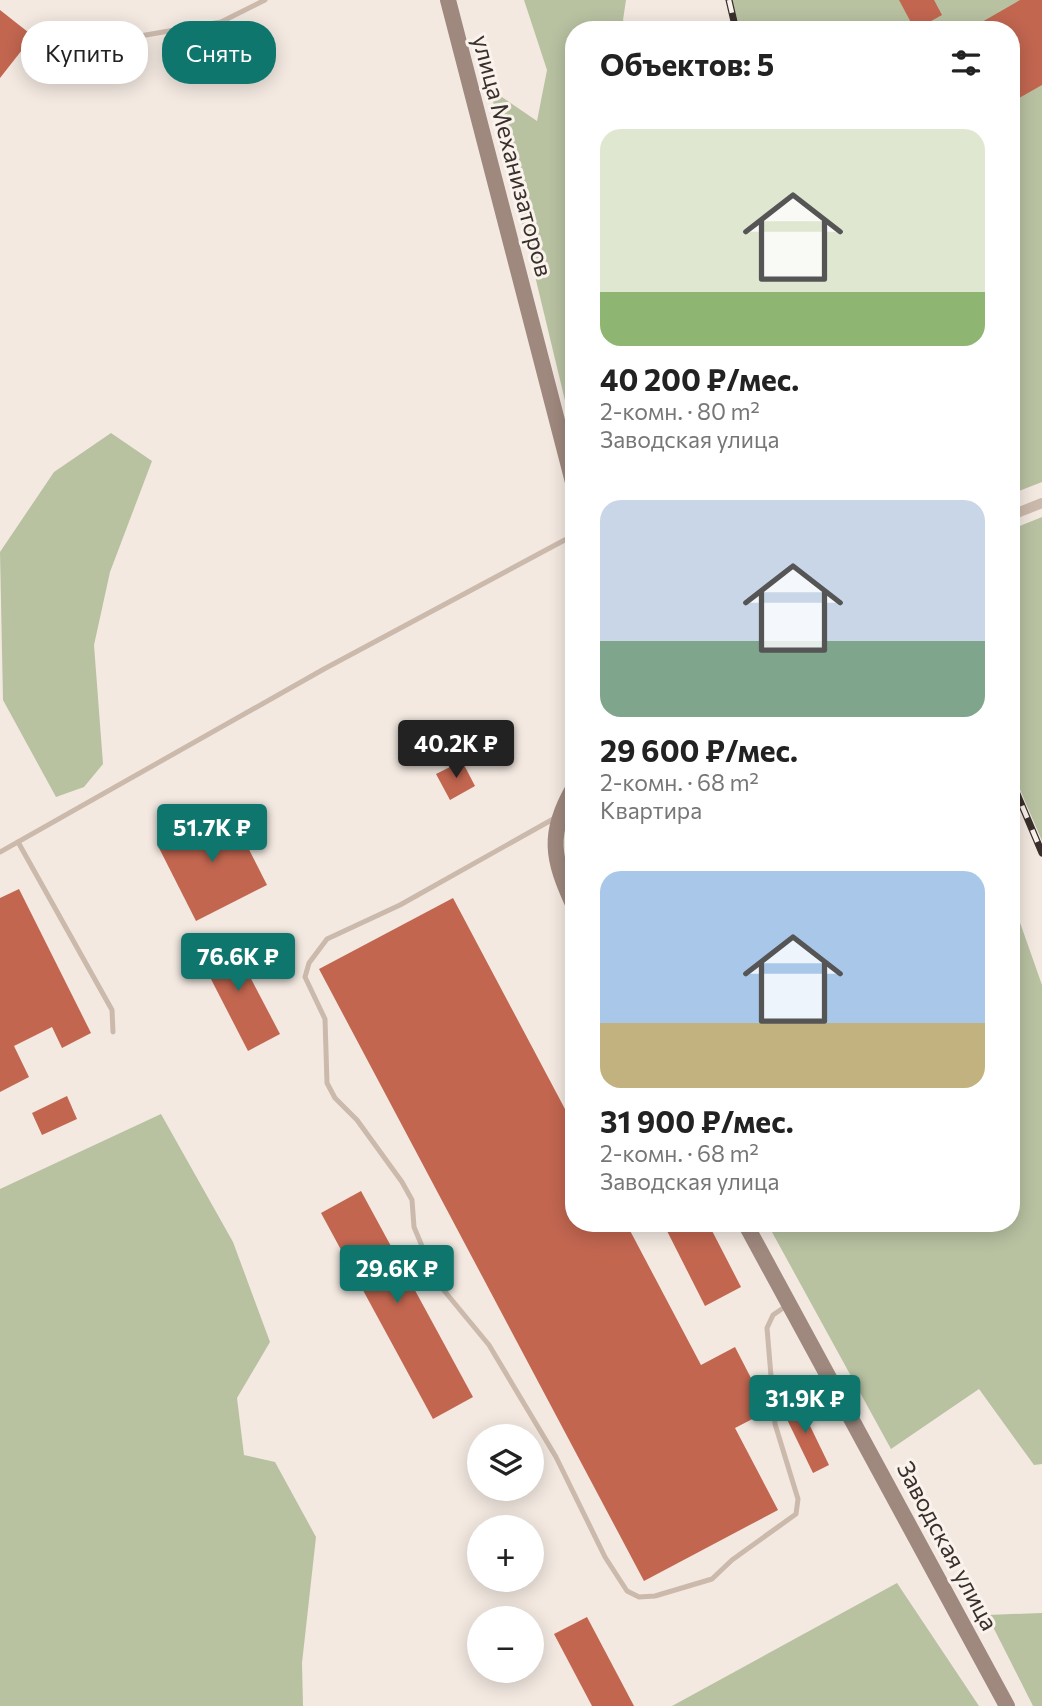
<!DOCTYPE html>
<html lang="ru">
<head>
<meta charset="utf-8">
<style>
	body { margin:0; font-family:Commissioner,sans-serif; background:#f2f2f2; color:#222; height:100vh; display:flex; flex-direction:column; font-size:26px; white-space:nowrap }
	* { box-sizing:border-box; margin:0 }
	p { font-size:23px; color:#767676 }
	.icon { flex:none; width:38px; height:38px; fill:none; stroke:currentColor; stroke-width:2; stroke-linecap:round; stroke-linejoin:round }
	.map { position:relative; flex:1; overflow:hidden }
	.sheet { position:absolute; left:565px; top:21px; width:455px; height:1211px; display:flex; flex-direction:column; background:#fff; border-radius:28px; box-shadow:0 4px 18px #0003 }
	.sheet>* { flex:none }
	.guide { position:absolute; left:21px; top:21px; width:439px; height:63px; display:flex; gap:14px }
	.tools { position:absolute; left:467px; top:1424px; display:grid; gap:14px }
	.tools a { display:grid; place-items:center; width:77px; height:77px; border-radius:50%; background:#fff; box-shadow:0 4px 18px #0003; font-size:35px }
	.price { position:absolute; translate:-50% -60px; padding:0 16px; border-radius:7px; background:#0f766e; color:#fff; font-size:23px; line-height:46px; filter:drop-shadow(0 2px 4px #0008) }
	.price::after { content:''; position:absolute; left:50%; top:42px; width:21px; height:16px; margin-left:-10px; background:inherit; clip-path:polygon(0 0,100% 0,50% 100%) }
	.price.active { background:#222; color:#fff }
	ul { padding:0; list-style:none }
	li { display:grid; align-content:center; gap:14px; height:371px; padding:0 35px }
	li span { display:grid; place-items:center; height:217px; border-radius:21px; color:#555 }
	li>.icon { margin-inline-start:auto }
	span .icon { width:126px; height:126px; fill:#fffc; stroke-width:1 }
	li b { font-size:30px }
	h2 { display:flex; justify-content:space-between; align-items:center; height:84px; padding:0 35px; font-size:30px }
	.tag { padding:0 24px; border-radius:28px; background:#fff; box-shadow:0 4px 18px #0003; font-size:24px; line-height:63px }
	.tag.active { background:#0f766e; color:#fff }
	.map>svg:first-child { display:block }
	.green { fill:#b8c2a1 }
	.building { fill:#c26650 }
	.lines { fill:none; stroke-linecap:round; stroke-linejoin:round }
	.lane { stroke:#cbb9ac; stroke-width:5 }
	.street { stroke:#cbb9ac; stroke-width:10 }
	.secondary { stroke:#9f887e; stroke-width:16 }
	.rail-casing { stroke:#392f2b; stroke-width:7 }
	.rail { stroke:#faf3ed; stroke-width:4.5; stroke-dasharray:13; stroke-linecap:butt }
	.labels { text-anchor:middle; stroke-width:6; stroke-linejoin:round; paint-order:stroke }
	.street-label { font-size:24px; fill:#392f2b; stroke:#faf3ed }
</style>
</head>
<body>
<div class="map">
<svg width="1042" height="1706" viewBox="0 0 1042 1706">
	<rect width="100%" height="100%" fill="#f3e9e1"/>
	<g class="green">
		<polygon points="524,0 626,0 623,20 627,30 574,30 574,413 568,413 490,89 537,121 547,70"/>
		<polygon points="732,0 1037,0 1042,11 1042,482 1019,491 1012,475 1012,30 740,30"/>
		<polygon points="111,433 152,461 110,572 94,645 103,764 84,787 56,797 3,700 0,552 54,472"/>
		<polygon points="1042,517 1042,841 1012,771 1012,529"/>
		<polygon points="1012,900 1042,985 1042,1464 1034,1465 979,1389 891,1449 767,1223 1012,1223"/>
		<polygon points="161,1114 233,1242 270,1342 237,1398 244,1455 275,1462 316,1537 302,1663 303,1706 0,1706 0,1189"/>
		<polygon points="897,1583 979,1706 672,1706"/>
		<polygon points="1042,1613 1042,1706 1033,1706 987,1615"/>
	</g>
	<g class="building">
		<polygon points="899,0 934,0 942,15 915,30"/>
		<polygon points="1020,0 1042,0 1042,85 1012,102 1012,30 968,30"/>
		<polygon points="0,10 33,36 0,78"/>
		<polygon points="462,761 475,786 450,800 436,774"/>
		<polygon points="228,808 267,885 196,921 157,844"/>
		<polygon points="19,889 91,1033 62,1048 52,1027 14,1046 29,1077 0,1092 0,898"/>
		<polygon points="453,898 574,1126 574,1223 626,1223 701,1365 735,1347 768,1411 735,1428 778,1510 644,1581 319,969"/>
		<polygon points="228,935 280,1034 248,1051 197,952"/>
		<polygon points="67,1096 77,1119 42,1135 32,1113"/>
		<polygon points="361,1191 473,1397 433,1419 321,1213"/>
		<polygon points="663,1223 708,1223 741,1287 705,1306"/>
		<polygon points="796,1397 829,1465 813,1473 780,1405"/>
		<polygon points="587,1617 634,1706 592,1706 554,1634"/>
	</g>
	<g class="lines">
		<g class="lane">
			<polyline points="59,50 221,22 265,0"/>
			<polyline points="555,818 400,905 327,939 309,963 305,977 325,1019 327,1083 335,1098 357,1120 402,1182 412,1200 414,1227 437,1282 489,1345 556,1457 605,1557 627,1591 639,1597 655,1596 712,1579 732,1560 796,1514 798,1499 775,1424 767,1328 773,1315 786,1306"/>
			<polyline points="18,842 112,1010 113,1032"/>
			<polyline points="0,852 324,669 574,535"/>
		</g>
		<polyline class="street" points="1012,515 1042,503"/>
		<g class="secondary">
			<polyline points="448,0 574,486"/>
			<path d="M574 787C547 833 552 859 574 906"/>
			<polyline points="745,1223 1007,1706"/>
		</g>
		<g class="rail-casing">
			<g id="rail">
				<polyline points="729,0 736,30"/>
				<polyline points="1012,782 1042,853"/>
			</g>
		</g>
		<use href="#rail" class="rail"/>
	</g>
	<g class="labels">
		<g class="street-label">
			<text transform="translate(512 156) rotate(75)" y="8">улица Механизаторов</text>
			<text transform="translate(947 1546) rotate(62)" y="8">Заводская улица</text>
		</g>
	</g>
</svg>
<div class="tools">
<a><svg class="icon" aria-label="layers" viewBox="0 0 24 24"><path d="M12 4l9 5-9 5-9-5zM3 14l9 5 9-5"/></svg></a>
<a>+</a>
<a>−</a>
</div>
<b class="price active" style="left:456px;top:780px">40.2K ₽</b>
<b class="price" style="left:212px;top:864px">51.7K ₽</b>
<b class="price" style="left:238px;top:993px">76.6K ₽</b>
<b class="price" style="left:397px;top:1305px">29.6K ₽</b>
<b class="price" style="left:805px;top:1435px">31.9K ₽</b>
<div class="guide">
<a class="tag">Купить</a>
<a class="tag active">Снять</a>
</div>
<section class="sheet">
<h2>Объектов: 5<svg class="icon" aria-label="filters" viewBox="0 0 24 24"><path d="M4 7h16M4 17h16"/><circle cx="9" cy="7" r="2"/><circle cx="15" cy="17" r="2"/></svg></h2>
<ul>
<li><span style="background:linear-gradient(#dfe7d0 75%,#8fb573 0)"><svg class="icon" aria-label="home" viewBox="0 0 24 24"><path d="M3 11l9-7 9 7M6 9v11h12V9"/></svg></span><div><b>40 200 ₽/мес.</b><p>2-комн. · 80 m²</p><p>Заводская улица</p></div></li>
<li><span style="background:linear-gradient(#c9d6e8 65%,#7fa58c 0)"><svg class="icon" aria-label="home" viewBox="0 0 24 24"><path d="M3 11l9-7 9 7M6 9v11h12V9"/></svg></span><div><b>29 600 ₽/мес.</b><p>2-комн. · 68 m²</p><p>Квартира</p></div></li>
<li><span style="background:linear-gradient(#a9c7e8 70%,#c2b280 0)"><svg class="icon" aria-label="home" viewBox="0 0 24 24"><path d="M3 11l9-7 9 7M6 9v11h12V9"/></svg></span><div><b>31 900 ₽/мес.</b><p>2-комн. · 68 m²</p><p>Заводская улица</p></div></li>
</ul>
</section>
</div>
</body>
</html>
